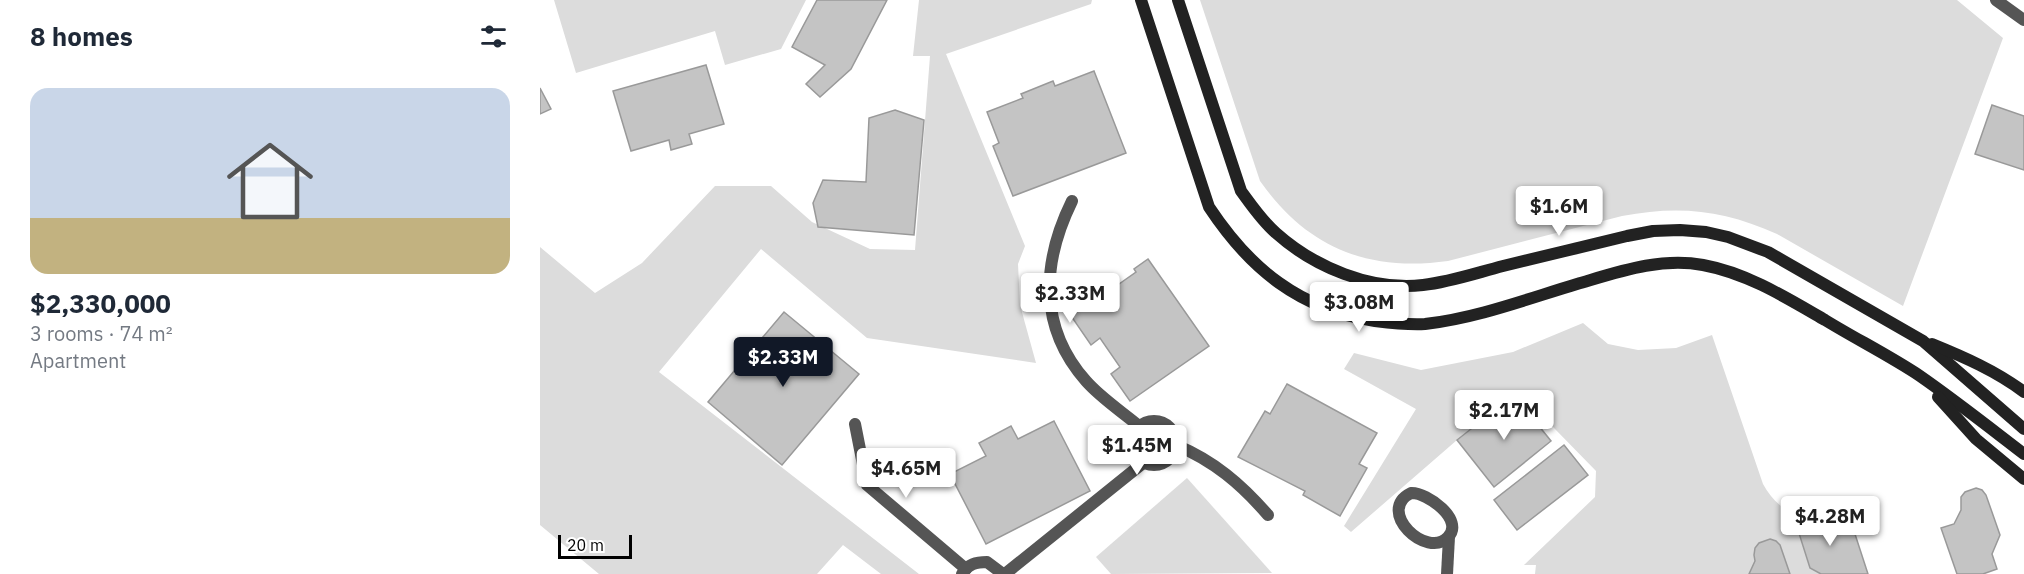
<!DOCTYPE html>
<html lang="en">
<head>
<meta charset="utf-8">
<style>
	body { margin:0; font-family:"IBM Plex Sans",sans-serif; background:#f6f6f7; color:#1f2937; height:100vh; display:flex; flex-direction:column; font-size:22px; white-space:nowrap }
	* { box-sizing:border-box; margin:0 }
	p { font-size:20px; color:#747a83 }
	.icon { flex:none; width:33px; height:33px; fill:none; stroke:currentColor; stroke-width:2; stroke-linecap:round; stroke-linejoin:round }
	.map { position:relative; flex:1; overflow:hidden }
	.details { display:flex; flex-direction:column; background:#fff; width:540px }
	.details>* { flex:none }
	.scale { position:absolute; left:18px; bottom:15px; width:74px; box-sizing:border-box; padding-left:6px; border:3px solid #000; border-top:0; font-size:16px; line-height:21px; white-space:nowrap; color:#000; -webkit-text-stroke:4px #fff; paint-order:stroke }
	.price { position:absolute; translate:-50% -51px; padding:0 14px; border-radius:6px; background:#fff; color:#222; font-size:20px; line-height:39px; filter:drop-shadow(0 2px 3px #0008) }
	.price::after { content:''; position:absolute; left:50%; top:36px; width:18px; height:14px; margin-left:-9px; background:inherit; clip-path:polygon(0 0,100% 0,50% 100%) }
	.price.selected { background:#111827; color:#fff }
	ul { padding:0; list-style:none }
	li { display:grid; align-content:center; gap:12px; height:318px; padding:0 30px }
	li+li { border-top:2px solid #e0e1e3 }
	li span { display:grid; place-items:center; height:186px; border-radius:18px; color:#555 }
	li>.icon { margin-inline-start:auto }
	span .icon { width:108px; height:108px; fill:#fffc; stroke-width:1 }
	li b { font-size:26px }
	h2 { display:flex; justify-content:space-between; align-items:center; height:72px; padding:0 30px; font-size:26px }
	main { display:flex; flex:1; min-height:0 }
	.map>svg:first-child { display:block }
	.green { fill:#dcdcdc }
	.building { fill:#c4c4c4; stroke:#999; stroke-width:1.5 }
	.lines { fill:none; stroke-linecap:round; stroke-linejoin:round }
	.service { stroke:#555; stroke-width:12 }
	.minor { stroke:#555; stroke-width:12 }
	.secondary { stroke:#222; stroke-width:12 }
</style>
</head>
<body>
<main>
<section class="details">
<h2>8 homes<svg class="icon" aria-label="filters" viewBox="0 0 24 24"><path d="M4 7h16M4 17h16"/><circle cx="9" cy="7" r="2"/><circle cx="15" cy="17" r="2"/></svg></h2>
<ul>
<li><span style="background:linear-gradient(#c9d6e8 70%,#c2b280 0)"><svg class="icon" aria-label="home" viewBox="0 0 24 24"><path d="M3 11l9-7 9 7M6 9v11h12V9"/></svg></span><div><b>$2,330,000</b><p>3 rooms · 74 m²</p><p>Apartment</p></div></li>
</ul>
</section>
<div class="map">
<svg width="1484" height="574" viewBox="0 0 1484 574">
	<rect width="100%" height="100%" fill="#fff"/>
	<g class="green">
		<polygon points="14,0 266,0 241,49 185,65 175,31 36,73"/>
		<polygon points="379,0 552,0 551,4 406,54 485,246 478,264 480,305 496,363 327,338 221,249 119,372 379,574 341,574 303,545 277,574 59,574 0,525 0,247 55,293 102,263 175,186 231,186 272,222 330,249 375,250 390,56 373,56"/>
		<path d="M660 0H1417L1463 38 1363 306 1237 234C1184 210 1139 205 1082 216L908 261C828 272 767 248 720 181Z"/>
		<path d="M1043 323 1068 344 1098 350 1136 348 1172 335 1223 484C1232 500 1243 511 1261 516L1257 521V527L1270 568 1281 574H995L996 565H984L1055 497 1056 471 979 392 917 440 811 532 804 526 876 409 804 369 814 353 881 370 973 352Z"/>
		<polygon points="647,478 732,573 571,574 556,557"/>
	</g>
	<g class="building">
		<polygon points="277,0 347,0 311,69 280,97 266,84 285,65 252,47"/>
		<polygon points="166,65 184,124 149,134 152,144 131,150 129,140 91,151 73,91"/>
		<polygon points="554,71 586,153 473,196 453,146 459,143 447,112 483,98 481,94 513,81 515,86"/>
		<polygon points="0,88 11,109 0,114"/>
		<polygon points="1452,105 1484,116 1484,170 1435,154"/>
		<polygon points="355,110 384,120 374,235 278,227 273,203 283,180 326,182 329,118"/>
		<polygon points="608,259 669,346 590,401 571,374 580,367 560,338 551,345 527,310 575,278 579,284 596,272 594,269"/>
		<polygon points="244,312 319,374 242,465 168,402"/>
		<polygon points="747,384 837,433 819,464 827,468 800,516 763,495 765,491 698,457 725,411 730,414"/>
		<polygon points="974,395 1011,441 954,487 917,440"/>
		<polygon points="514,421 550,491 446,544 410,474 446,456 439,443 471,426 478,439"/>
		<polygon points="1024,445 1048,475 977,530 954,500"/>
		<polygon points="1436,488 1442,490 1446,495 1460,535 1452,554 1457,569 1443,574 1417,574 1401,528 1414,524 1421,510 1421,497 1425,492"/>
		<polygon points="1273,512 1279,515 1287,525 1300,532 1313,528 1328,574 1281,574 1270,568 1257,527 1257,521 1261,516"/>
		<polygon points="1230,539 1236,541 1240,545 1250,574 1209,574 1215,561 1214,555 1215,548 1219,543"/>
	</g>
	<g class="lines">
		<g class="service">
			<path d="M871 493C887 492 925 520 908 537 887 560 835 511 871 493Z"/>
			<polyline points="907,574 909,537"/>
		</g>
		<g class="minor">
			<polyline points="1456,0 1484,20"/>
			<path d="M532 201C502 262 498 327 546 381 561 398 581 411 599 426"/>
			<circle cx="614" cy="443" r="22"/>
			<polyline points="315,424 327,485 426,569"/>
			<path d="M636 445C674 461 701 484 728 515"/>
			<path d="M422 574C428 564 436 562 447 562L463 574"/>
			<polyline points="465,574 603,463"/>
		</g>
		<g class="secondary">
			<path d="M601 0 669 207C710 269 759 309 835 321 851 323 869 325 885 324 937 318 987 299 1037 284 1078 272 1120 257 1163 265 1207 273 1247 298 1285 320 1316 339 1350 356 1380 376 1416 401 1450 428 1484 454"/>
			<path d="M638 0 701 191C712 206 722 221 736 233 774 267 831 291 883 285 910 282 936 273 963 266 1004 256 1046 246 1087 236L1113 231 1140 230 1166 232 1188 237 1228 252 1383 341 1484 429"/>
			<path d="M1392 344C1424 357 1456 371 1484 392"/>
			<polyline points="1398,397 1436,439 1484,479"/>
		</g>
	</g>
</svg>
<div class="scale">20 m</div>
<b class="price" style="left:1019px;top:237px">$1.6M</b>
<b class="price" style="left:530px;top:324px">$2.33M</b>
<b class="price" style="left:819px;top:333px">$3.08M</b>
<b class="price selected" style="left:243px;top:388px">$2.33M</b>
<b class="price" style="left:964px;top:441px">$2.17M</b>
<b class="price" style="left:597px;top:476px">$1.45M</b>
<b class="price" style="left:366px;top:499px">$4.65M</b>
<b class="price" style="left:1290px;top:547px">$4.28M</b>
</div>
</main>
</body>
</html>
